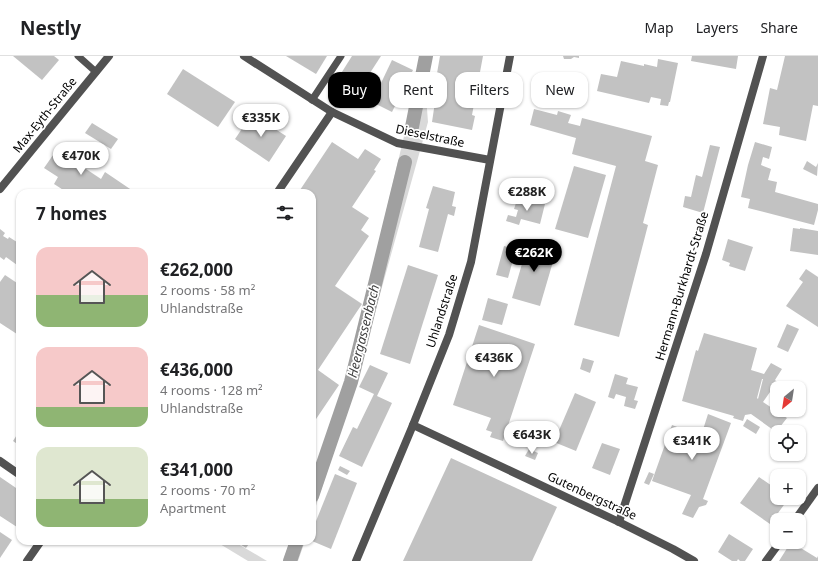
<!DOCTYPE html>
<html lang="en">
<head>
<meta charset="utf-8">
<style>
	body { margin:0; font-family:"Noto Sans",sans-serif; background:#f2f2f2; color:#202124; height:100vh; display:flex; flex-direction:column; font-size:15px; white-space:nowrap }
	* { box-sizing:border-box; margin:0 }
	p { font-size:13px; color:#757577 }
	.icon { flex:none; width:22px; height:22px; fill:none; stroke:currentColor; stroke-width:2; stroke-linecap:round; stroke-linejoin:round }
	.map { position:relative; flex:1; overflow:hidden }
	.sheet { position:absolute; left:16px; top:133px; width:300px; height:356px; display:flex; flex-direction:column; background:#fff; border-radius:12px; box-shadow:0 1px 3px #0004 }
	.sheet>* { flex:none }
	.banner { position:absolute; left:328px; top:16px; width:380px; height:36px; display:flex; gap:8px }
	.needle { width:26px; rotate:210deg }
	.fabs { position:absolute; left:770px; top:325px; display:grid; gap:8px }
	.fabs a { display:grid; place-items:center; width:36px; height:36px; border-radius:8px; background:#fff; box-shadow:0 1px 3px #0004; font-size:20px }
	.price { position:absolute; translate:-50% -34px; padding:0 9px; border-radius:14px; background:#fff; color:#222; font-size:13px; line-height:26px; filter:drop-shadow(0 1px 2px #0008) }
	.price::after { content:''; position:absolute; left:50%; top:24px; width:12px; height:9px; margin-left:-6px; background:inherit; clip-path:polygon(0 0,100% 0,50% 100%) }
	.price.active { background:#000; color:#fff }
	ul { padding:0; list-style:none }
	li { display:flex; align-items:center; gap:12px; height:100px; padding:0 20px }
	li span { display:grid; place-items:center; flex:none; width:112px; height:80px; border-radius:12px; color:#555 }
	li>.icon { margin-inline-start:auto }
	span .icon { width:48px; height:48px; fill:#fffc; stroke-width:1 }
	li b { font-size:17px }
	h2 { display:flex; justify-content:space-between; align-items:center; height:48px; padding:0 20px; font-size:17px }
	.chip { padding:0 14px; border-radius:12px; background:#fff; box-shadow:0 1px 3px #0004; font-size:14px; line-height:36px }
	.chip.active { background:#000; color:#fff }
	header { display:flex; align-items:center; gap:24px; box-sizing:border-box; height:56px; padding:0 20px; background:#fff; border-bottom:1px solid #e0e0e0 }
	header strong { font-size:19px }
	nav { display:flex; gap:22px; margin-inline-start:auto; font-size:14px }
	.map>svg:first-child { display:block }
	.green { fill:#d9d9d9 }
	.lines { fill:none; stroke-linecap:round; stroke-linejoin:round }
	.canal { stroke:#a0a0a0; stroke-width:14 }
	.building { fill:#c2c2c2; fill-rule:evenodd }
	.service { stroke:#525252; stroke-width:7 }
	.minor { stroke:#525252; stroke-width:8 }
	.labels { text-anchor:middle; stroke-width:3.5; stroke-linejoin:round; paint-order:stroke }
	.street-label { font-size:12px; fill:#000; stroke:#fff }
	.water-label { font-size:13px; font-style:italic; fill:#414141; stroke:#fff }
</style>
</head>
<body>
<header>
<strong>Nestly</strong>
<nav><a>Map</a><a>Layers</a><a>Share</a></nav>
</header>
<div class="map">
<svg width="818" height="505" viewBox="0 0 818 505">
	<rect width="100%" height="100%" fill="#fff"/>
	<g class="green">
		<polygon points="423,0 428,66 350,346 312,462 312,422 345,329"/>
		<polygon points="215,485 233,485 267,505 248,505"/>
		<polygon points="290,485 305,485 298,505 283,505"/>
	</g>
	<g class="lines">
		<g class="canal">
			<polyline points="412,71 426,0"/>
			<polyline points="312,440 351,326 405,106"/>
			<polyline points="290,505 297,485"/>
		</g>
	</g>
	<g class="building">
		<polygon points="13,0 54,0 59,4 42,24"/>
		<polygon points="286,0 327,0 316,18"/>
		<polygon points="352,0 381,0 355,40 335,27"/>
		<polygon points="440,0 483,0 472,59 475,60 472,74 432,66 435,46 432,46"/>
		<polygon points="563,0 579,0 579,2 574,1 571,3 564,3"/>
		<polygon points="692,0 738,0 736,13 691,5"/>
		<polygon points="785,0 818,0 818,50 813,49 806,85 779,79 780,71 763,68 770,32 777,34"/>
		<polygon points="658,3 678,7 670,46 669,46 668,50 660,49 661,43 651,41 649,47 597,35 601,18 617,21 621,5 644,10 644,8 657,11"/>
		<polygon points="392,4 413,14 392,56 372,46"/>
		<polygon points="183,13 235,46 218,71 167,38"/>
		<polygon points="534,53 557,59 558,55 571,59 568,67 580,70 582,62 652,80 645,105 658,109 643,167 648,169 619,281 574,269 616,110 572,98 576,82 530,69"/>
		<polygon points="252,58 286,80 269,106 235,83"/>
		<polygon points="92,67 118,83 111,93 85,77"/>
		<polygon points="332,86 358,103 365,93 381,103 374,114 376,115 352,151 369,162 361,174 369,180 335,230 362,248 318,314 339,329 312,369 312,137 298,137"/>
		<polygon points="755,86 772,91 769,103 763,101 761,109 771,113 768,124 777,126 775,136 818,148 818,154 814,169 748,152 750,143 741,141 748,109"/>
		<polygon points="60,89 74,98 71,103 101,123 105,116 136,137 68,137 54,128 58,121 44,112"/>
		<polygon points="710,89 720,91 703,157 683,151 685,140 691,141 696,119 702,121"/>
		<polygon points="807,105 816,111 818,107 817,120 803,113"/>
		<polygon points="574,110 606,119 588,182 555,173"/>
		<polygon points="433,130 455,136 452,150 456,151 454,160 448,158 438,196 419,191 429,153 426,152"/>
		<polygon points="518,141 545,148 540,168 521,163 519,169 506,165 508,159 516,161 518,154 514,153"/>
		<polygon points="793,172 800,173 800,172 818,175 818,199 790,195"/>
		<polygon points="0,173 5,177 3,180 8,183 9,181 20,188 20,203 17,209 6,201 4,204 0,201"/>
		<polygon points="728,183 753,191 745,215 729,210 730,207 722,204"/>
		<polygon points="529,184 557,192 540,250 512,242"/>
		<polygon points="504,190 516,193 508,222 496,219"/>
		<polygon points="408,209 438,219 410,308 380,298"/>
		<polygon points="806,213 818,221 818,271 786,250 803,226 799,223"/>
		<polygon points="5,219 20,229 20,280 0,267 0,226"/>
		<polygon points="488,242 508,248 502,269 482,264"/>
		<polygon points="787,268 799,273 788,296 777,291"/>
		<polygon points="479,269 535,288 503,385 490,381 492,376 486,374 491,362 453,349"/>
		<path d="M704 277 757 292 751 314 764 318 771 307 782 313 775 324 777 326 763 346 787 362 776 376 751 358 745 359 743 365 733 362 734 360 682 345 696 294 698 295ZM762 323H763L758 343 757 342Z"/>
		<polygon points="583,302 594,305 590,317 580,313"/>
		<polygon points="370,309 388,317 377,340 392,347 362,411 339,400 353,371 357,373 374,338 359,331"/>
		<polygon points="615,318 628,322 626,328 638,331 634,344 638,345 635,353 624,350 626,341 616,338 614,343 608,341"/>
		<polygon points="575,337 596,346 576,395 554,386"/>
		<polygon points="708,358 731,367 703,443 708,445 706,449 699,451 693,462 682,458 691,439 652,425 672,369 701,380"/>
		<polygon points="747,363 760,371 756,378 743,370"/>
		<polygon points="20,374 20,390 13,385"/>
		<polygon points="602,387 620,393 610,419 592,412"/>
		<polygon points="529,393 538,397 535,404 525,400"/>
		<polygon points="451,402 557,451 532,505 403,505"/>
		<polygon points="340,410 350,415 347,419 338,414"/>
		<polygon points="649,416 654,418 649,429 644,427"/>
		<polygon points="335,418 357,427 331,493 312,485 312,475"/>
		<polygon points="0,421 19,434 17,437 20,438 20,473 0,460"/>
		<polygon points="759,421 775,432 777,429 777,442 789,442 770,468 740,447"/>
		<polygon points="0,476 12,484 0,502"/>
		<polygon points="729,478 753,493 745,505 740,505 738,503 737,505 732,505 718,496"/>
		<polygon points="235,485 251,485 246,492"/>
		<polygon points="791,486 817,502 818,500 818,505 779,505"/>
	</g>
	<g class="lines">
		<g class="service">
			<polyline points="78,0 96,16"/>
			<polyline points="312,44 341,0"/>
		</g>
		<g class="minor">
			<polyline points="244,0 332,56 397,87 490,104"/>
			<polyline points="0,133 109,0"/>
			<polyline points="277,137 332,56"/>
			<polyline points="413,369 619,466 673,493 694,505"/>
			<polyline points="0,405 20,419"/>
			<polyline points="795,464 818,432"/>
			<polyline points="619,466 706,198 763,0"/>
			<polyline points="27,505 41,485"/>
			<polyline points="356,505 413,369 449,279 471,206 510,0"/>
			<polyline points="766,505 780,486"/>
		</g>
	</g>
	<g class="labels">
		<g class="street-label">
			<text transform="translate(45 59) rotate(-51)" y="4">Max-Eyth-Straße</text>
			<text transform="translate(430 80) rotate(12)" y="4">Dieselstraße</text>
			<text transform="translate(682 230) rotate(-73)" y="4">Hermann-Burkhardt-Straße</text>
			<text transform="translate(442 255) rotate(-72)" y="4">Uhlandstraße</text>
			<text transform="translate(592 440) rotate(25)" y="4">Gutenbergstraße</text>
		</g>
		<g class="water-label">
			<text transform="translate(363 275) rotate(-76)" y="5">Heergassenbach</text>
		</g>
	</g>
</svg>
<div class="fabs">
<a><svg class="needle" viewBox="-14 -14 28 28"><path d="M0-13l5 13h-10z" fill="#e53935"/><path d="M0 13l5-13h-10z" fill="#757577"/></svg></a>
<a><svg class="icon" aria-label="locate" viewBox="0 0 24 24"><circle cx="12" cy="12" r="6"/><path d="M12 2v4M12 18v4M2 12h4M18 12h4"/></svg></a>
<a>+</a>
<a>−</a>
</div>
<b class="price" style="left:261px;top:82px">€335K</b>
<b class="price" style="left:81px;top:120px">€470K</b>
<b class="price" style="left:527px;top:156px">€288K</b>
<b class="price active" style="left:534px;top:217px">€262K</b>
<b class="price" style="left:494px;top:322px">€436K</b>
<b class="price" style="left:532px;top:399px">€643K</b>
<b class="price" style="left:692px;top:405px">€341K</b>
<div class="banner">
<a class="chip active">Buy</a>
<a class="chip">Rent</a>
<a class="chip">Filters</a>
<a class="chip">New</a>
</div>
<section class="sheet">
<h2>7 homes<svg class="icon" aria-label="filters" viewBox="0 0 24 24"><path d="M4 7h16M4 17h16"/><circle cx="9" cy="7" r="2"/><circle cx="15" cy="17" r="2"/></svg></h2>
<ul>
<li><span style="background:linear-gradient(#f6c9c9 60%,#8fb573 0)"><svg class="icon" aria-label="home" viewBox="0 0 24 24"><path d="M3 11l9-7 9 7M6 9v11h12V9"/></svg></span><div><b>€262,000</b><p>2 rooms · 58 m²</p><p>Uhlandstraße</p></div></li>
<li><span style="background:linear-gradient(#f6c9c9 75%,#8fb573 0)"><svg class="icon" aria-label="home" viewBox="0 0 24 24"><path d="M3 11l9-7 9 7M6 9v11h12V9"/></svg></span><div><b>€436,000</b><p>4 rooms · 128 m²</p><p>Uhlandstraße</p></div></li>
<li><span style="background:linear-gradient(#dfe7d0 65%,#8fb573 0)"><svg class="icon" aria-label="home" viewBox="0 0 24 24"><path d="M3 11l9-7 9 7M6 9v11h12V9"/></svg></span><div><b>€341,000</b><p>2 rooms · 70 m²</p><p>Apartment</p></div></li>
</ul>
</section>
</div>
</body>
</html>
